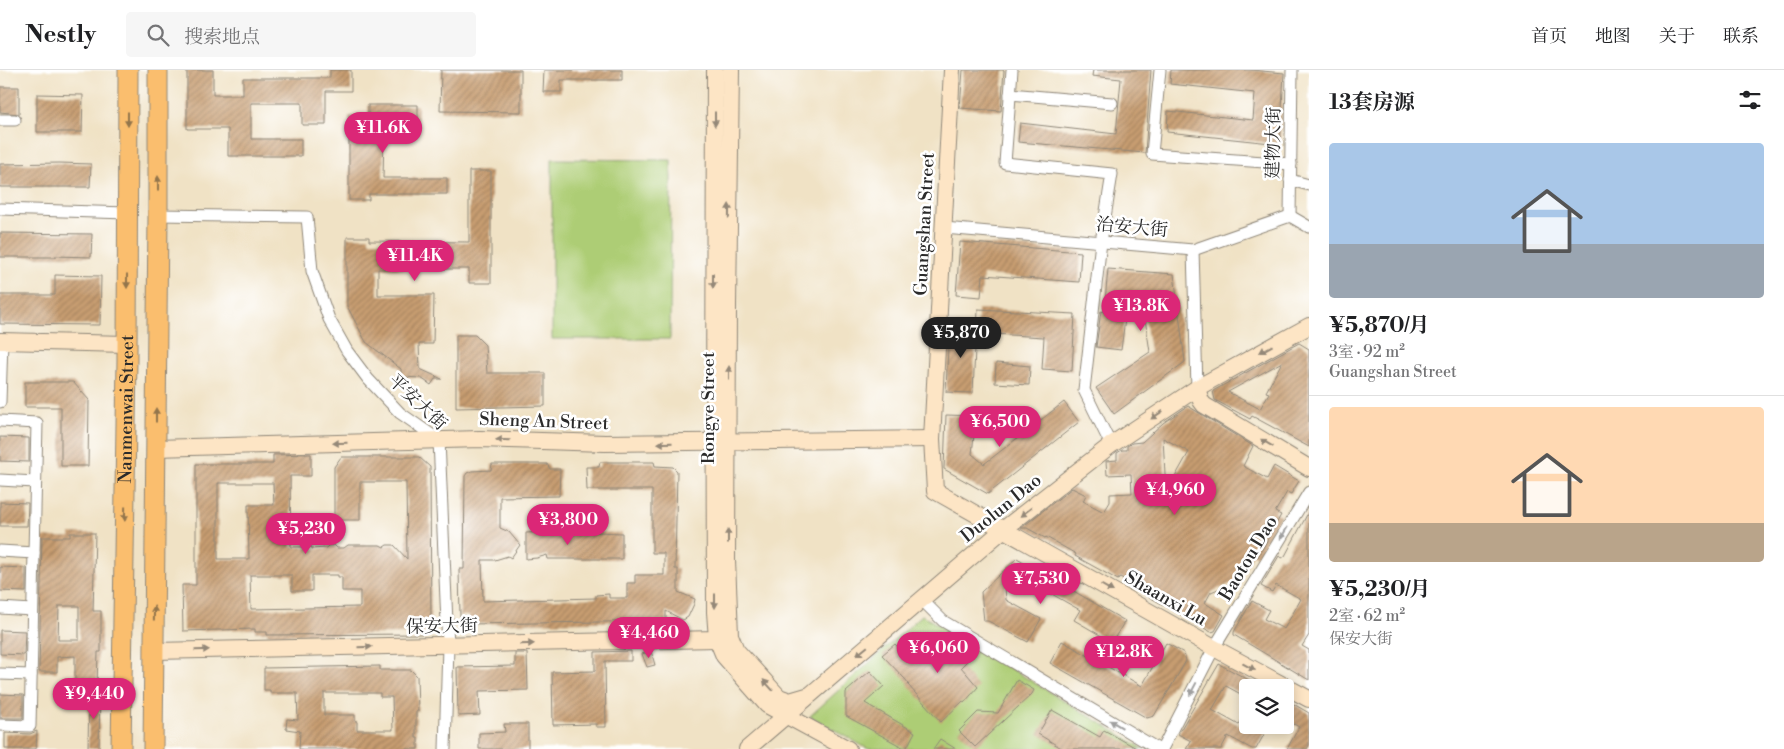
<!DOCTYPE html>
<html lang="zh">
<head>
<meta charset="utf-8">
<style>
	body { margin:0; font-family:"Libre Bodoni","Noto Serif SC",serif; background:#f6f6f6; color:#202124; height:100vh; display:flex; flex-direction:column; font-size:19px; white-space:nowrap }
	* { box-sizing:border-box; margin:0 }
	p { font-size:16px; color:#757577 }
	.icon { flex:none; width:28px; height:28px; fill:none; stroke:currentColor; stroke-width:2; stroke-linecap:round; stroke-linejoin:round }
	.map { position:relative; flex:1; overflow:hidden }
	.side { display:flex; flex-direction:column; background:#fff; width:475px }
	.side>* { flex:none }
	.tools { position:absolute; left:1239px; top:609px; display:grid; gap:10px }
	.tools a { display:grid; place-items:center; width:55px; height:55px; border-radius:5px; background:#fff; box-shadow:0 2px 12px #0003; font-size:25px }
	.price { position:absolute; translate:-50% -42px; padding:0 11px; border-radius:18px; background:#db2777; color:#fff; font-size:16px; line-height:32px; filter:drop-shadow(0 1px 2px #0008) }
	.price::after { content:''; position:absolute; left:50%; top:30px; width:15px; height:11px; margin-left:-8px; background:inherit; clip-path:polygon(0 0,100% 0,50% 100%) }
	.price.active { background:#222; color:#fff }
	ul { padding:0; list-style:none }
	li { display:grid; align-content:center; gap:10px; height:265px; padding:0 20px }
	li+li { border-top:1px solid #e0e0e0 }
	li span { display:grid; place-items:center; height:155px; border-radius:5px; color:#555 }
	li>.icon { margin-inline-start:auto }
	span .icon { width:90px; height:90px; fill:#fffc; stroke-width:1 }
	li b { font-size:21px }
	h2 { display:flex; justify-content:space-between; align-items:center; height:60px; padding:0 20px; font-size:21px }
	header { display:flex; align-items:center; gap:30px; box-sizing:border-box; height:70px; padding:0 25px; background:#fff; border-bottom:1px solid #e0e0e0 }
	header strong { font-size:24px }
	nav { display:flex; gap:28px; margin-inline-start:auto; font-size:18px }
	.search { width:350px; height:45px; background:#f6f6f6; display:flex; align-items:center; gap:12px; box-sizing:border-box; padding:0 18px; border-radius:5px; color:#757577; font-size:19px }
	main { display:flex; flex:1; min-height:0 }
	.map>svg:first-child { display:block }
	.park { fill:#adcd75; stroke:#6c7c50 }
	.building { fill:url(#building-hatch); fill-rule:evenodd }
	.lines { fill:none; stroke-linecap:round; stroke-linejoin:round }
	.street-casing { stroke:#8e8678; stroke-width:13 }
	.secondary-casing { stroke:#8e8678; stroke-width:18 }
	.primary-casing { stroke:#8e8678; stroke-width:21 }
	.street { stroke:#fff; stroke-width:11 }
	.secondary { stroke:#fde5c5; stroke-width:16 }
	.primary { stroke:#fabe6e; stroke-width:19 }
	.oneway { fill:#92744c }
	.oneway2 { fill:#948878 }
	.oneway3 { fill:#a0a0a0 }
	.labels { text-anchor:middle; stroke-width:5; stroke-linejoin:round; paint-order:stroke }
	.street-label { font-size:18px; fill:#2b2b2b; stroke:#fff }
</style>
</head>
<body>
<header>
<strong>Nestly</strong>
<div class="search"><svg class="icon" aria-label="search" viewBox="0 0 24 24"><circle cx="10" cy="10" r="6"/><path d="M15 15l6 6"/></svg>搜索地点</div>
<nav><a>首页</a><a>地图</a><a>关于</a><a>联系</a></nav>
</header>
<main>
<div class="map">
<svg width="1309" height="679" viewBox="0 0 1309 679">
	<defs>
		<pattern id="building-hatch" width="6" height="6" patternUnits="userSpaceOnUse" patternTransform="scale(1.25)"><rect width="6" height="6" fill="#c79d71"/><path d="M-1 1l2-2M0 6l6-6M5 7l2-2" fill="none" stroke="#a2805d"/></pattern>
	</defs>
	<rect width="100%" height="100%" fill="#fff"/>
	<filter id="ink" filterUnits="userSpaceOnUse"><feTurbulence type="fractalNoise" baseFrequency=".02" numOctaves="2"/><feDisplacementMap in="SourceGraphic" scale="10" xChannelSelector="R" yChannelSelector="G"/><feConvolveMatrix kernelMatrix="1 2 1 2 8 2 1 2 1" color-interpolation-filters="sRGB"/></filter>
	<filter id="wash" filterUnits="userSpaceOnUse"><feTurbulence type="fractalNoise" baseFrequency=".0096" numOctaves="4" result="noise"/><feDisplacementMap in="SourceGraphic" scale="20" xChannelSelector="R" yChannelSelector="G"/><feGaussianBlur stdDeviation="1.12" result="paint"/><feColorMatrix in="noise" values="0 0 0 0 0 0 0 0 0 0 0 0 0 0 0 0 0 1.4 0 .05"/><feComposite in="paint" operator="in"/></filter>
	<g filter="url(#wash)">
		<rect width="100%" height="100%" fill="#f0e2c5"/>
		<g class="park">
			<polygon points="552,89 671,90 670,269 552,269"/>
			<polygon points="922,545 1144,679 868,679 810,646"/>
		</g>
		<g id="blocks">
			<g class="building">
				<polygon points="187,0 213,0 213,25 243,25 243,8 330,8 330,0 351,0 351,21 326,21 326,55 302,55 302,33 251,33 251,69 301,69 301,86 228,86 228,59 187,59"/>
				<polygon points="441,0 521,0 521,42 440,41"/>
				<polygon points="544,0 622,0 622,10 561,10 561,22 543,22"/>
				<polygon points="963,0 1004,0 1001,41 960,38"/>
				<polygon points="1093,0 1151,0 1145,83 1018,72 1020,53 1116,64 1121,9 1092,6"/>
				<polygon points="1171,0 1251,0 1284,3 1280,74 1167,62 1168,41 1253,50 1255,23 1170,14"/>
				<polygon points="0,17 19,17 19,44 0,42"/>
				<polygon points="37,24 83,25 82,62 37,62"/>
				<polygon points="368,35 418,35 418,63 384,63 383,108 447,108 447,124 369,124 369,130 349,130 349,46 368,46"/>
				<polygon points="60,93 91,94 90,117 0,117 0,94"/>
				<polygon points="469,101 491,101 491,213 469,213 469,199 378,199 378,225 434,225 433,274 419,274 420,299 442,309 435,309 431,315 421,308 401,307 401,299 366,272 347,236 347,167 369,167 369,171 469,172"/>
				<polygon points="0,163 92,164 91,187 55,186 55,187 0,187"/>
				<polygon points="960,172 1081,182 1079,212 983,205 981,227 956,225"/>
				<polygon points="1108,199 1174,204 1185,292 1114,344 1096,318 1150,282 1143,235 1127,233 1121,280 1096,277 1101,241 1104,242"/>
				<polygon points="55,205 101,206 100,255 0,254 0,225 55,225"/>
				<polygon points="978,239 1075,244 1072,301 1042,299 1044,267 977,263"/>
				<polygon points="949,254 976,256 973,323 946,322"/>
				<polygon points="456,265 475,265 485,275 487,303 545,303 545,336 456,338"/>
				<path d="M1299 273 1309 279V377L1252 346 1250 349 1215 330 1213 321ZM1282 292 1266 322 1269 323 1260 339 1228 322Z"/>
				<polygon points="996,293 1030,296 1029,315 995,313"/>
				<polygon points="25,312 73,312 89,330 88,396 61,396 61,337 25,337"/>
				<polygon points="1064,332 1079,352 988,424 944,399 946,345 976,346 972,384 984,394"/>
				<path d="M1188 336 1253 376 1243 396 1267 409 1274 396 1299 411 1291 424 1287 422 1275 442 1281 445 1258 487 1253 484 1238 511 1211 522 1205 533 1224 545 1215 561 1211 562 1144 524 1145 521 1120 507 1118 510 1075 486 1076 484 1046 467 1045 468 1027 458H1021L1072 418 1086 425 1083 431 1104 442 1110 432V424L1132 423 1131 404 1107 405 1106 391 1117 390V383L1122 380H1127V376L1132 373 1142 372 1163 353ZM1163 368 1189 382 1166 423Z"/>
				<polygon points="0,367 29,368 29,392 0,391"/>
				<path d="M311 384V406H290L291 477H312V479L326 478 329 475H334L337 478H344L348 475H380L384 477 387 475H394L407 489 406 412H360V450H334V397L341 387H419L430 397 431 556 423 564 267 565V562H255V559L183 561 182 515H196V394H273V385ZM218 413H273L274 435H248L249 489H218ZM250 505H292V521H312V505H338V507H342V521H360V537L251 539Z"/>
				<polygon points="600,392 654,392 655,396 673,397 677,401 675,499 678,499 678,522 695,529 694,534 688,547 683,550 666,541 666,551 469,554 469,546 460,546 459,499 464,499 465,406 467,403 472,401 491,400 492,394 547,394 550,399 560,399 559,426 500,427 500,458 509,462 520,475 511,488 508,486 495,490 482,490 483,531 596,528 596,525 609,524 609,528 627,528 627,513 635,513 635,505 664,505 664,483 652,483 652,420 587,420 586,397 599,397"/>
				<polygon points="0,432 28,433 27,456 0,456"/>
				<polygon points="1309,441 1309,565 1302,576 1309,580 1309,610 1234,565 1234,562 1252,531 1269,540 1264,549 1284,559 1301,529 1276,515 1272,522 1261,516 1279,486 1282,488 1285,486"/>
				<polygon points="566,461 622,463 622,489 548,489 547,485 537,488 526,489 526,463"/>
				<path d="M70 463H95L93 541H101V582H98L97 617H75V586L57 587V602H39L42 467H70ZM59 536H79V570H58Z"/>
				<polygon points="1017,488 1125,551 1112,572 1074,550 1080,540 1018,505 1005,517 1006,530 1041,549 1028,572 988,551 984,551 981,522"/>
				<polygon points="0,497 26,498 26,522 0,521"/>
				<polygon points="0,560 25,561 24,585 0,584"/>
				<polygon points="947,562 967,574 975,583 961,597 978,617 964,633 963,631 941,652 908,615 909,614 905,609 882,585 895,574 914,594"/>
				<polygon points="1062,571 1142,616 1166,573 1184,583 1186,591 1154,646 1147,648 1050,593"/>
				<polygon points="631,581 631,591 605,591 606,657 596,657 596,654 553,655 552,602 595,601 595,582"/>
				<polygon points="651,581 655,595 647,597 642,584"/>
				<polygon points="515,583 527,583 528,620 479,621 480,645 458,646 457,597 515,596"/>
				<polygon points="1219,594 1264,618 1248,618 1248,628 1226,616 1212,640 1239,655 1248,639 1248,655 1254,655 1266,661 1256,679 1252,679 1228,666 1221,679 1186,679 1191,671 1178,664"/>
				<path d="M380 596V600H411L417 606 418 641H416V668H418V679H299L300 661 286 659 287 649 298 650 297 623H270V620H264V598ZM324 623H380V627H392L393 660H357V651H355V645H324Z"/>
				<polygon points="870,601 884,616 865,633 915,662 906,679 846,646 846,622"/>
				<polygon points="1017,610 1034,620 1032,624 975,677 959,661 978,642 998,643"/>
				<polygon points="89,620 100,621 99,679 88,679"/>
				<polygon points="0,624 23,625 23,648 0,648"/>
				<polygon points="1285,629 1309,643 1309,675 1307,679 1287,679 1299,657 1285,649"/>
				<polygon points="1052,640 1100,667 1104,660 1138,679 1063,679 1038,664"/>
				<polygon points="504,654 528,654 528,679 479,679 479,663 505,662"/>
				<polygon points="37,661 36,679 5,679 5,663 30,664"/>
				<polygon points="940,669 956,679 933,679"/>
			</g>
		</g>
	</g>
	<g filter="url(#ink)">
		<use href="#blocks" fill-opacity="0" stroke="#8e8678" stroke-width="1"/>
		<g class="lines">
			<g class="street-casing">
				<g id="street">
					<polyline points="1012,0 1005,93 1112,104 1101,172 1084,320 1111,375"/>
					<polyline points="1160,0 1152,84 1291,94"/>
					<polyline points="1010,24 1112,33"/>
					<polyline points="0,50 15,50"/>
					<polyline points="1290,110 1309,115"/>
					<polyline points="0,139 127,143"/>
					<polyline points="158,145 307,147 312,201 329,249 347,281 368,309 400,343 439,370 448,576 445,679"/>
					<polyline points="1290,146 1292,0"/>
					<polyline points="944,158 1193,180 1290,146 1309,157"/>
					<polyline points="1193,180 1197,318"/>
					<polyline points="0,332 2,271"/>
					<polyline points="0,351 37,353 30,656 0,655"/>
					<polyline points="0,410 35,412"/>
					<polyline points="0,481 34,483"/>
					<polyline points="922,530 943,551 1158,679"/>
					<polyline points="0,538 32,540"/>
					<polyline points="0,604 31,605"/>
					<polyline points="1162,679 1214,578 1309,422"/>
				</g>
			</g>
			<g class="secondary-casing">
				<g id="secondary">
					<path d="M715 0C714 181 714 361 715 542L717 569 724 586 767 635 848 679"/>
					<polyline points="731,0 728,236 727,490 730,565 736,580 779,627 790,631 807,626"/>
					<polyline points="952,0 932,369 935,421 1214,578 1309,629"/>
					<polyline points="0,271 127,274"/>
					<polyline points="1197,318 1201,331 1204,335 1309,398"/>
					<polyline points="156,378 480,369 605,373 932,369"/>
					<polyline points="154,581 717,569 726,567"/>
					<polyline points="747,679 1004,459 1111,375 1197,318 1309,256"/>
				</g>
			</g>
			<g class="primary-casing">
				<g id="primary">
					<path id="s1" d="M121 679 127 290 128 0"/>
					<polyline points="153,679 158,145 158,0"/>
				</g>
			</g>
			<use href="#street" class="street"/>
			<use href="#secondary" class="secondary"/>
			<use href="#primary" class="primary"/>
		</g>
		<defs><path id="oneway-solid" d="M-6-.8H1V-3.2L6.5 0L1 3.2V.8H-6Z" transform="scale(1.25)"/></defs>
		<g class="oneway">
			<use href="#oneway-solid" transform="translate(128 49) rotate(90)"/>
			<use href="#oneway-solid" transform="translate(158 113) rotate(-90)"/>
			<use href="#oneway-solid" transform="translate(127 211) rotate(90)"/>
			<use href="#oneway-solid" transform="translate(156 345) rotate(-90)"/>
			<use href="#oneway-solid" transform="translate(125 444) rotate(91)"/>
			<use href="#oneway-solid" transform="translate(154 543) rotate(-89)"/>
		</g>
		<g class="oneway2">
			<use href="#oneway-solid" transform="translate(715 49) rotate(90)"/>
			<use href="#oneway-solid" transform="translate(729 141) rotate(-89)"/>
			<use href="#oneway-solid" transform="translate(713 211) rotate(90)"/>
			<use href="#oneway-solid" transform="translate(1266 279) rotate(151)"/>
			<use href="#oneway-solid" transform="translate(729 303) rotate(-90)"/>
			<use href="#oneway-solid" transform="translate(1157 345) rotate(146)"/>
			<use href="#oneway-solid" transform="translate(503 370) rotate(-178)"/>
			<use href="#oneway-solid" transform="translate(340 373) rotate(178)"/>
			<use href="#oneway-solid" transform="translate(665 373) rotate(179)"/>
			<use href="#oneway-solid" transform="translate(1267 373) rotate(-149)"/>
			<use href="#oneway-solid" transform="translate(1026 442) rotate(142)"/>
			<use href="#oneway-solid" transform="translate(728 466) rotate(-90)"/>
			<use href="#oneway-solid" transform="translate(1107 518) rotate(30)"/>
			<use href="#oneway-solid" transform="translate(715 531) rotate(90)"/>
			<use href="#oneway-solid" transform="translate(527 574) rotate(-1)"/>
			<use href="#oneway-solid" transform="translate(365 577) rotate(-1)"/>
			<use href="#oneway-solid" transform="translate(202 580) rotate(-1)"/>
			<use href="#oneway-solid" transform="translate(862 581) rotate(140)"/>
			<use href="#oneway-solid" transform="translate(1249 597) rotate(28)"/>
			<use href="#oneway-solid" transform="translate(768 615) rotate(-132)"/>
		</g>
		<g class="oneway3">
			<use href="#oneway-solid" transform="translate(1284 463) rotate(121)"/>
			<use href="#oneway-solid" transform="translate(1193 619) rotate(118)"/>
			<use href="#oneway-solid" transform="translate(1116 654) rotate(-149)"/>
		</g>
	</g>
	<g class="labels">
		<g class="street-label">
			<text transform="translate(1273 73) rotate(-89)" y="6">建物大街</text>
			<text transform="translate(924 154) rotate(-87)" y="6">Guangshan Street</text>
			<text transform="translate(1132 157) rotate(5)" y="6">治安大街</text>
			<text transform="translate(418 332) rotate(43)" y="6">平安大街</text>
			<text transform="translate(708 338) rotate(-90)" y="6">Rongye Street</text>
			<text dy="6" stroke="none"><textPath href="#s1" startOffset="340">Nanmenwai Street</textPath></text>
			<text transform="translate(544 351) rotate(2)" y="6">Sheng An Street</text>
			<text transform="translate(1001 438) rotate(-39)" y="6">Duolun Dao</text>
			<text transform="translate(1248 488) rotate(-59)" y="6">Baotou Dao</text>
			<text transform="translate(1166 528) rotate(30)" y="6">Shaanxi Lu</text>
			<text transform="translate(442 556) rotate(-1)" y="6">保安大街</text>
		</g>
	</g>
</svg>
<div class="tools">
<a><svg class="icon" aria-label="layers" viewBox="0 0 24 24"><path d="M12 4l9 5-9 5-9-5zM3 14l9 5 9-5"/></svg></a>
</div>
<b class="price" style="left:383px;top:84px">¥11.6K</b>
<b class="price" style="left:415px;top:212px">¥11.4K</b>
<b class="price" style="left:1141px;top:262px">¥13.8K</b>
<b class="price active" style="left:961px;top:289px">¥5,870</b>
<b class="price" style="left:1000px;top:378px">¥6,500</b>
<b class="price" style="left:1175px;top:446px">¥4,960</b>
<b class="price" style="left:568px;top:476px">¥3,800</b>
<b class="price" style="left:306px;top:485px">¥5,230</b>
<b class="price" style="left:1041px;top:535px">¥7,530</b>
<b class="price" style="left:649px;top:589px">¥4,460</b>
<b class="price" style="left:938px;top:604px">¥6,060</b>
<b class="price" style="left:1124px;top:608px">¥12.8K</b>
<b class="price" style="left:94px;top:650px">¥9,440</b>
</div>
<section class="side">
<h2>13套房源<svg class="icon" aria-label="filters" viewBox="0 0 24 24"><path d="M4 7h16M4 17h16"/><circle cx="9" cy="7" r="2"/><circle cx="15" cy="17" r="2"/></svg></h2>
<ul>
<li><span style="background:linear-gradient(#a9c7e8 65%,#9aa5b1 0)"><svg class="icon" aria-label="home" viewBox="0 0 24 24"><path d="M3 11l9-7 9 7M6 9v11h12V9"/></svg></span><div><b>¥5,870/月</b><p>3室 · 92 m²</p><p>Guangshan Street</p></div></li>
<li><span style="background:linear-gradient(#ffd9b3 75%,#b9a48a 0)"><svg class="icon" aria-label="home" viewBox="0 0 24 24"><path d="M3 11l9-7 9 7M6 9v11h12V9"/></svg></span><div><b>¥5,230/月</b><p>2室 · 62 m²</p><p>保安大街</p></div></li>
</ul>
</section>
</main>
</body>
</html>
